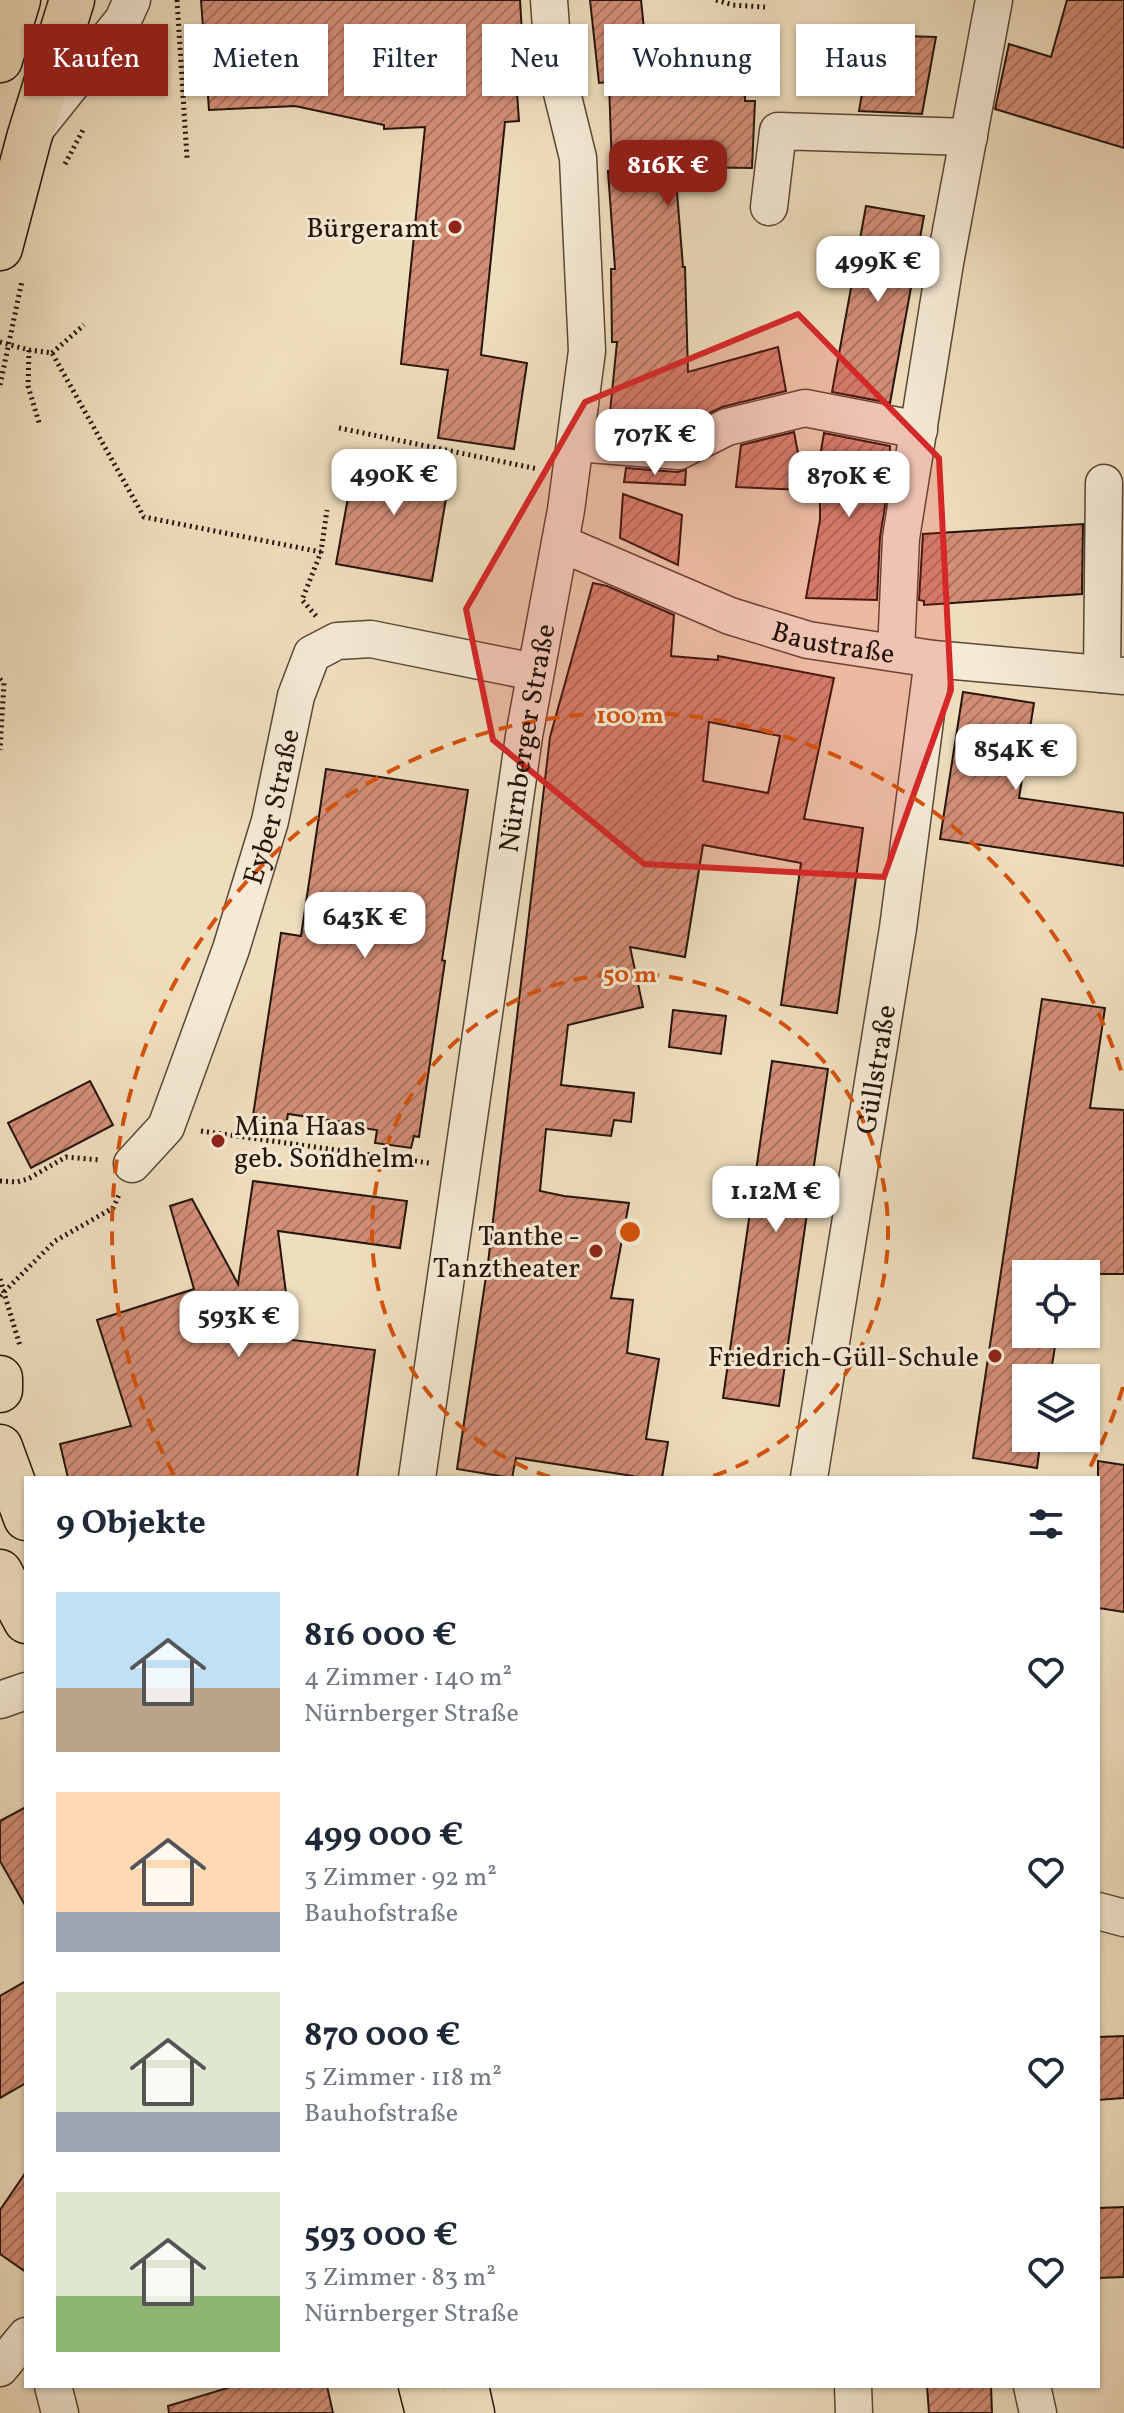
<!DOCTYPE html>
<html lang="de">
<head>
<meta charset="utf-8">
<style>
	body { margin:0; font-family:Vollkorn,serif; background:#f6f6f7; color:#1f2937; height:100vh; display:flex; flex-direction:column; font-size:30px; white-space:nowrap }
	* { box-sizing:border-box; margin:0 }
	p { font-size:26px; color:#747a83 }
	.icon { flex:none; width:44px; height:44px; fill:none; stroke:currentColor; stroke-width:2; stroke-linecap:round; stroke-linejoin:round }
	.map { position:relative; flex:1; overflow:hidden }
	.side { position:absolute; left:24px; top:1476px; width:1076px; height:912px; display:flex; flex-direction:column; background:#fff; border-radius:0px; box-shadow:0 2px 6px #0004 }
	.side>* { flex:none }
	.guide { position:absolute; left:24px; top:24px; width:1076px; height:72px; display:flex; gap:16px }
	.fabs { position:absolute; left:1012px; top:1260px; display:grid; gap:16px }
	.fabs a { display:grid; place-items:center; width:88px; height:88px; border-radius:0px; background:#fff; box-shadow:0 2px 6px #0004; font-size:40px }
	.price { position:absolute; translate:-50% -68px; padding:0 18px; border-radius:16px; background:#fff; color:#222; font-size:26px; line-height:52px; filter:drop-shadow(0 2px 4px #0008) }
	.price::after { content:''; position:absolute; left:50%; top:48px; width:24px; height:18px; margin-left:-12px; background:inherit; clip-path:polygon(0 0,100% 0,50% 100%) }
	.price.active { background:#8f2418; color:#fff }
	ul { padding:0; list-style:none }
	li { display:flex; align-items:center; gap:24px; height:200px; padding:0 32px }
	li span { display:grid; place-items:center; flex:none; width:224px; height:160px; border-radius:0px; color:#555 }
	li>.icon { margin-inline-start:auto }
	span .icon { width:96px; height:96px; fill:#fffc; stroke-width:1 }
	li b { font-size:34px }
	h2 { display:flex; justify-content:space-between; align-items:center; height:96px; padding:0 32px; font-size:34px }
	.chip { padding:0 28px; border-radius:0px; background:#fff; box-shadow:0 2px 6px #0004; font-size:28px; line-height:72px }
	.chip.active { background:#8f2418; color:#fff }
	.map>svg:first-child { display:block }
	.building { fill:url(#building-hatch); stroke:#25150a; stroke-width:2; fill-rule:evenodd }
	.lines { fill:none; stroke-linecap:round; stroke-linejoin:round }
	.minor-casing { stroke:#584737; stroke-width:39 }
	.major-casing { stroke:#25150a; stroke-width:47 }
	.path { stroke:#25150a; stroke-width:5; stroke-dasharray:2 4; stroke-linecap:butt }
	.minor { stroke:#f5ead5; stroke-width:36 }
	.major { stroke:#efdebe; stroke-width:44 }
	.marked { fill:#d62828; fill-opacity:0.2; stroke:#d62828; stroke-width:6; stroke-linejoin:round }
	.ring { fill:none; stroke:#d4520c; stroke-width:4; stroke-dasharray:14 10 }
	.poi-dot { fill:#8f2418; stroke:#f5ead5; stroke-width:3 }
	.labels { text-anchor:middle; stroke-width:6; stroke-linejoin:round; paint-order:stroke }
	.poi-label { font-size:28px; fill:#25150a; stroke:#f5ead5; text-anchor:end }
	.street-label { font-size:28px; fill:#25150a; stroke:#f5ead5 }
	.centre { fill:#d4520c; stroke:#f5ead5; stroke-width:4 }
	.ring-label { font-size:24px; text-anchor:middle; font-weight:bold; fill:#d4520c; stroke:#f5ead5; stroke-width:6; stroke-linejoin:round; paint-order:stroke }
</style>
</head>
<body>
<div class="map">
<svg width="1124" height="2413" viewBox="0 0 1124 2413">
	<defs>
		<pattern id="building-hatch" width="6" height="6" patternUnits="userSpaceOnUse" patternTransform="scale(2)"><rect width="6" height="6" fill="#d38e77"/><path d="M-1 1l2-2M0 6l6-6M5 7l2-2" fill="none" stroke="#ab7360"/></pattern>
	</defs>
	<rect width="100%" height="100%" fill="#efdebe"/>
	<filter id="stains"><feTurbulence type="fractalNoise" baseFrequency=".0025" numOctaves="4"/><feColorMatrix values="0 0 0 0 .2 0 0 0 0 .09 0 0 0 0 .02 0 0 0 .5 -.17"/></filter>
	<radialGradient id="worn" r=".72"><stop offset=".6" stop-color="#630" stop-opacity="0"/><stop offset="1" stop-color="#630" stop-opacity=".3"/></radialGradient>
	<g class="building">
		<polygon points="201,0 520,0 522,33 513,34 519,121 505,122 481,355 527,363 514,449 438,438 448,370 401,364 425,127 384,129 384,125 295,106 209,110"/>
		<polygon points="590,0 641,0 644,29 746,31 745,101 755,101 752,168 675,167 683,267 685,267 688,372 778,347 786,391 722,407 675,430 609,422 617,342 612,342 611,269 615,269 608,171 612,171 609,82 599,83"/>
		<polygon points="1067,0 1124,0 1124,148 995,109 1009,44 1051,57"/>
		<polygon points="872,35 936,37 922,114 859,111"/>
		<polygon points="866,206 924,216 890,403 832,392"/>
		<polygon points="794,432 805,490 736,487 741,445"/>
		<polygon points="824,433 890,446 889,482 880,537 877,600 806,598 820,520 820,491 814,491"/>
		<polygon points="356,453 451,469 432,581 336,564"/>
		<polygon points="626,468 677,472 686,470 685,485 624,482"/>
		<polygon points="623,494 682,515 678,565 620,538"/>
		<polygon points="1083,524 1082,594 924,605 924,601 919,600 923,534"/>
		<path d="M593 583 607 586 674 615 671 656 718 660V656L834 678 804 819 863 828 837 1013 781 1005 801 863 703 845 685 957 630 947 643 1007 568 1025 561 1085 634 1093 631 1122 614 1120 611 1136 546 1129 540 1191 564 1196 629 1203 611 1298 633 1300 627 1353 659 1359 646 1439 668 1442 662 1478H632L633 1476 516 1458 512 1478 457 1469 488 1263 550 737ZM709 722 780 736 768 793 703 781Z"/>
		<polygon points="963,692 1034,703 1019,798 1124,813 1124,866 940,839"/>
		<polygon points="326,769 468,790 442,960 445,961 419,1137 414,1136 411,1148 375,1143 377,1130 362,1128 363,1125 288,1114 286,1127 252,1122 281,933 301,936"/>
		<polygon points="1042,999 1105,1008 1090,1108 1124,1110 1124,1274 1026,1274 1026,1334 1057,1334 1050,1378 1026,1378 1026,1438 1041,1438 1037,1468 973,1458"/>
		<polygon points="673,1010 726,1016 721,1054 669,1047"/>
		<polygon points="772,1061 828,1069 779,1406 723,1398"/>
		<polygon points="90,1081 113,1125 31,1168 8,1123"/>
		<polygon points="253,1181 407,1201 400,1248 278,1231 286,1293 204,1329 375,1350 357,1478 68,1478 60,1444 131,1426 97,1320 194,1289 170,1206 192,1199 238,1284"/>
		<polygon points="1098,1461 1124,1465 1124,1612 1098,1608"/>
		<polygon points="26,1807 26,1907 0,1861 0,1821"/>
		<polygon points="26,1981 26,2083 0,2098 0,1996"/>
		<polygon points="1124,2036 1124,2098 1098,2100 1098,2037"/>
		<polygon points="26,2172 26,2272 0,2254 0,2210"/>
		<polygon points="1124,2207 1124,2277 1098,2278 1098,2208"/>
		<polygon points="234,2386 327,2386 333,2413 169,2413 168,2406"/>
		<polygon points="927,2386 991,2386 992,2413 929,2413"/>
	</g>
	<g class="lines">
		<g class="minor-casing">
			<g id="minor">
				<polyline points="38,126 123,20 132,0"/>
				<polyline points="769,207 778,131 969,137"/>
				<polyline points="576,443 679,451 727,427 805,408 919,430"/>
				<path id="s1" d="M560 543 730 616 808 640 933 659 1124 676"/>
				<polyline points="896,652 901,538 945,263 994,0"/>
				<polyline points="1102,674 1104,483"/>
				<path id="s2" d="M132 1164 166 1127 231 949 270 821 296 696 312 654 337 641 371 639 534 672"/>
				<path id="s3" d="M417 1478 524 736 566 510 587 351 578 158 553 56 549 0"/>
				<path id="s4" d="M809 1478 898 928 933 659"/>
				<polyline points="0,1700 26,1691"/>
				<polyline points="1098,1911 1124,1918"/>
				<polyline points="0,2368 26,2336"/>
				<polyline points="53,2386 60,2413"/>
				<polyline points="853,2386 854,2413"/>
				<polyline points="1032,2386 1038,2413"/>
			</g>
		</g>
		<g class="major-casing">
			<g id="major">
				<polyline points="0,60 18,0"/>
				<polyline points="0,248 29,138 72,0"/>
				<polyline points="0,1378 0,1390"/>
				<polyline points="0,1447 26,1518"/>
				<polyline points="0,1572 26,1621"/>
				<polyline points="421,2386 428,2413"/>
				<polyline points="466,2386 472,2413"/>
			</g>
		</g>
		<g class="path">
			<polyline points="177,0 187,158"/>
			<polyline points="716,0 733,5 765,7"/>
			<polyline points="65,164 83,130"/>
			<polyline points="0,342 29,350 52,353 144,517 321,552"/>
			<polyline points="29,350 28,386 40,426"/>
			<polyline points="52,353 84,325"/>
			<polyline points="0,385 22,281"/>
			<polyline points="339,428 538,469"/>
			<polyline points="316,616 302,600 321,552 327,510"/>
			<polyline points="0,679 4,683 0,750"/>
			<polyline points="201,1131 429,1163"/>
			<polyline points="0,1181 17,1182 28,1179 66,1157 100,1160"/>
			<polyline points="0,1279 20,1346"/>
			<polyline points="0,1296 55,1241 113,1208 119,1195"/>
		</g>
		<use href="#minor" class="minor"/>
		<use href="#major" class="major"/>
	</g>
	<path class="marked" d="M798 314 939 458 951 690 884 877 644 864 493 740 466 609 585 402Z"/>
	<g class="ring">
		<path d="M550 1477A258 258 0 1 1 710 1477"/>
		<path d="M1123 1387A517 517 0 0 1 1086 1475M174 1475A517 517 0 1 1 1123 1077"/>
	</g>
	<g class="poi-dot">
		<circle cx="455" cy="227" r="8"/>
		<circle cx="218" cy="1141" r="8"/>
		<circle cx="596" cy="1251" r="8"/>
		<circle cx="995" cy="1356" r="8"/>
	</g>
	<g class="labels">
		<g class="poi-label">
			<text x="439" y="237">Bürgeramt</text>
			<text x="234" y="1135" text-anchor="start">Mina Haas<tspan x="234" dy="32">geb. Sondhelm</tspan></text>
			<text x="580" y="1245">Tanthe -<tspan x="580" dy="32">Tanztheater</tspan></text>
			<text x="979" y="1366">Friedrich-Güll-Schule</text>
		</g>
		<g class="street-label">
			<text dy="10" stroke="none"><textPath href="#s1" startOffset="292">Baustraße</textPath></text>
			<text dy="10" stroke="none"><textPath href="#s3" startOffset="748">Nürnberger Straße</textPath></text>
			<text dy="10" stroke="none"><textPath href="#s2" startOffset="388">Eyber Straße</textPath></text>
			<text dy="10" stroke="none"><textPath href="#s4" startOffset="414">Güllstraße</textPath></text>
		</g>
	</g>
	<circle cx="630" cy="1232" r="12" class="centre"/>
	<g class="ring-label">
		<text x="630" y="723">100 m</text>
		<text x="630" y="982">50 m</text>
	</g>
	<rect width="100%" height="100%" filter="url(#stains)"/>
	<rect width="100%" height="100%" fill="url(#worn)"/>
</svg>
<div class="fabs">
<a><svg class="icon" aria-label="locate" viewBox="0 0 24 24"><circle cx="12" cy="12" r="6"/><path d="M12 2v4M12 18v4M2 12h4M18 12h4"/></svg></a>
<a><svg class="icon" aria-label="layers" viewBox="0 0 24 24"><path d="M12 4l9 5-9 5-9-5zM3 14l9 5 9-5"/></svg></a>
</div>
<b class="price active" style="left:668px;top:208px">816K €</b>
<b class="price" style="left:878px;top:304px">499K €</b>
<b class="price" style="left:655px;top:477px">707K €</b>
<b class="price" style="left:394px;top:517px">490K €</b>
<b class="price" style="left:849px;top:519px">870K €</b>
<b class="price" style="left:1016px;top:792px">854K €</b>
<b class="price" style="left:365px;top:960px">643K €</b>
<b class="price" style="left:776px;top:1234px">1.12M €</b>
<b class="price" style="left:239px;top:1359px">593K €</b>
<div class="guide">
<a class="chip active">Kaufen</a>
<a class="chip">Mieten</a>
<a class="chip">Filter</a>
<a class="chip">Neu</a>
<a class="chip">Wohnung</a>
<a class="chip">Haus</a>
</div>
<section class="side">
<h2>9 Objekte<svg class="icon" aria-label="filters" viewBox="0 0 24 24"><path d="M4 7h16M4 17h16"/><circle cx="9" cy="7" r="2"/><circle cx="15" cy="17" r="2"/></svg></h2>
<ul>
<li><span style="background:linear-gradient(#bfe0f5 60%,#b9a48a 0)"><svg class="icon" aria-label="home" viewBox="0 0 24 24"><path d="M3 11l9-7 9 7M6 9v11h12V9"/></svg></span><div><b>816 000 €</b><p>4 Zimmer · 140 m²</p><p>Nürnberger Straße</p></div><svg class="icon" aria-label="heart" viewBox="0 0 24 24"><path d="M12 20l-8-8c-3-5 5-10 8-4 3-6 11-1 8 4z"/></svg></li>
<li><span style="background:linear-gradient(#ffd9b3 75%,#9aa5b1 0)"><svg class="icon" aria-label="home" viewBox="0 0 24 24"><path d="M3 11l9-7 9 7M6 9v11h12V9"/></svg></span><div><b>499 000 €</b><p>3 Zimmer · 92 m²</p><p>Bauhofstraße</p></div><svg class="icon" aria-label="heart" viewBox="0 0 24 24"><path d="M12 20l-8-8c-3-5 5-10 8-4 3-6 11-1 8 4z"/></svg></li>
<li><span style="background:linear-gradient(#dfe7d0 75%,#9aa5b1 0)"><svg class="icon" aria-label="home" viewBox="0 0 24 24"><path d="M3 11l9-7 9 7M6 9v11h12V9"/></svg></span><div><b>870 000 €</b><p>5 Zimmer · 118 m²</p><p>Bauhofstraße</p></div><svg class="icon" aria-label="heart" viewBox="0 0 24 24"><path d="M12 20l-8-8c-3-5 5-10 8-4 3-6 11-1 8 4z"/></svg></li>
<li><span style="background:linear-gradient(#dfe7d0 65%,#8fb573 0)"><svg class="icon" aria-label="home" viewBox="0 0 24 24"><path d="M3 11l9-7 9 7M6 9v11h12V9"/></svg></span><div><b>593 000 €</b><p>3 Zimmer · 83 m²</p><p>Nürnberger Straße</p></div><svg class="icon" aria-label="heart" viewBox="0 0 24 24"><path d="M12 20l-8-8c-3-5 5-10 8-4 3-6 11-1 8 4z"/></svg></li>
</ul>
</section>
</div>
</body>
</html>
